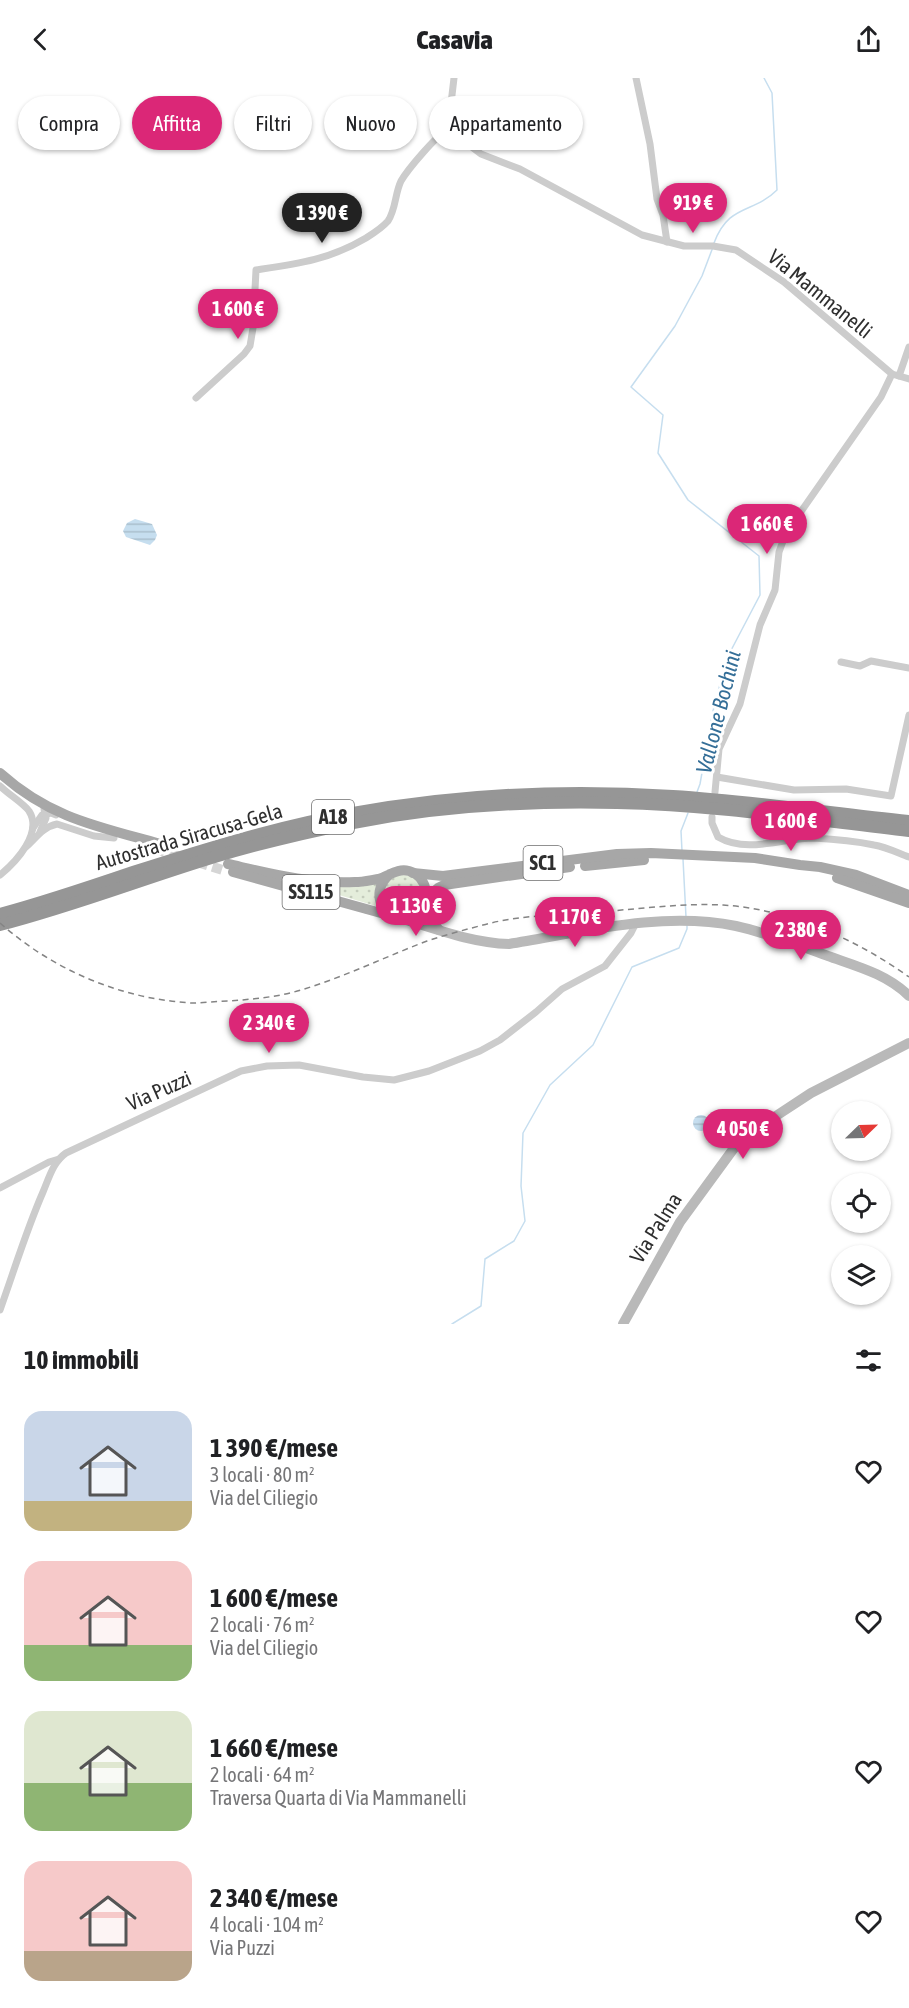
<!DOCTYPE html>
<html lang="it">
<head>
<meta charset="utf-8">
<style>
	body { margin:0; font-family:"Asap Condensed",sans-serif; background:#f6f6f6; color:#202124; height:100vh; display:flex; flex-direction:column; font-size:22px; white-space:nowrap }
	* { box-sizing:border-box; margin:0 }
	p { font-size:20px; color:#757577 }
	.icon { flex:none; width:33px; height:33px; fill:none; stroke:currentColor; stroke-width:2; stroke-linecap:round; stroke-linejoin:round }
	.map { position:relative; height:1246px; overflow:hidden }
	.side { display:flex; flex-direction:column; background:#fff; flex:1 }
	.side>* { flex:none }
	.guide { position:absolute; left:18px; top:18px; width:600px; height:54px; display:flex; gap:12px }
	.needle { width:39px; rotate:67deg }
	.fabs { position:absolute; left:831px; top:1023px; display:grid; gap:12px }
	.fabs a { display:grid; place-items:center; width:60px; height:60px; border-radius:50%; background:#fff; box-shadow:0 2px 4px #0004; font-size:30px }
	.price { position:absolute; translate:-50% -51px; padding:0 14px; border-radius:21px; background:#db2777; color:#fff; font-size:20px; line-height:39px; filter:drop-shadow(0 2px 3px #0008) }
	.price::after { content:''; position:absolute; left:50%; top:36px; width:18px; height:14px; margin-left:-9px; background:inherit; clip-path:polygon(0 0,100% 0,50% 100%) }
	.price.current { background:#222; color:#fff }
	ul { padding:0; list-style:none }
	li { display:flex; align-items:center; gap:18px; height:150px; padding:0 24px }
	li span { display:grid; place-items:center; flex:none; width:168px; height:120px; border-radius:18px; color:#555 }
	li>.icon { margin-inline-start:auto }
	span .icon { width:72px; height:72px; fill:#fffc; stroke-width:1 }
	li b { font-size:26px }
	h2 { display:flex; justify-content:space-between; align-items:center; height:72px; padding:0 24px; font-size:26px }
	.tag { padding:0 21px; border-radius:27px; background:#fff; box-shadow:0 2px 4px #0004; font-size:21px; line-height:54px }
	.tag.current { background:#db2777; color:#fff }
	header { display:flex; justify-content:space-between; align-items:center; height:78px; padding:0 24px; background:#fff; font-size:27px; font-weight:800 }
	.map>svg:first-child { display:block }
	.garden { fill:url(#garden-dots) }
	.water { fill:url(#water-rules) }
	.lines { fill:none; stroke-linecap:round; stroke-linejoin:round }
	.stream { stroke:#c6deef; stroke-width:1.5 }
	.primary-tunnel { stroke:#d5d5d5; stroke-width:10; stroke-dasharray:10 5; stroke-linecap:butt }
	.street { stroke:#ccc; stroke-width:7 }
	.secondary { stroke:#b9b9b9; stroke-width:10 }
	.primary { stroke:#a7a7a7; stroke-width:10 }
	.highway { stroke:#969696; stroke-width:12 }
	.rail { stroke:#848484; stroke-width:1.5; stroke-dasharray:6 4.5; stroke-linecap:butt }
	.labels { text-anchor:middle; stroke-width:6; stroke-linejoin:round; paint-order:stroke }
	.shield { fill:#fff; stroke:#6d6d6d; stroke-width:1.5 }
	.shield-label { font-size:20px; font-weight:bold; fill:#2f2f2f }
	.street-label { font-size:21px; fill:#2f2f2f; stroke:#fff }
	.water-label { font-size:22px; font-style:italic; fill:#356f98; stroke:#fff }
</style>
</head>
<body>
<header><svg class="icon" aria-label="back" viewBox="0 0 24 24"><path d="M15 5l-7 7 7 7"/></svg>Casavia<svg class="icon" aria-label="share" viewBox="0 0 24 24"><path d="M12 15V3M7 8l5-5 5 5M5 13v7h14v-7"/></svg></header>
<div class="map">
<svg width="909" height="1246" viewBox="0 0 909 1246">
	<defs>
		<pattern id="garden-dots" width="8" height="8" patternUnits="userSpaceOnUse" patternTransform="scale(1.5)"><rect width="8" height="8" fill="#e4eddb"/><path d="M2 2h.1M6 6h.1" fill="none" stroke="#c4ccbc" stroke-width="1.8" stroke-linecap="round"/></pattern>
		<pattern id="water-rules" width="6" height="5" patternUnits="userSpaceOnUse" patternTransform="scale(1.5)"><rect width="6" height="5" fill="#c6deef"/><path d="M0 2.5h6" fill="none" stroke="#aabfcd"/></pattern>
	</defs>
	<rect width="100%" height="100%" fill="#fff"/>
	<g class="garden">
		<circle cx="403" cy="816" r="19"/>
		<polygon points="378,804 379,829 319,811 321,809 364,807"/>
	</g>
	<g class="water">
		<polygon points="135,441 152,446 157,457 155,462 150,467 126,459 123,453 127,445"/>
		<circle cx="701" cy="1045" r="8"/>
	</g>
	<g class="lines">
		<g class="stream">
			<path d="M714 165C729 125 753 136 777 112L772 15 764 0"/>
			<polyline points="697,714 700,706 713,633 727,580 760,517 759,478 688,422 658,375 663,337 631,309 675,248 702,198 713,169"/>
			<polyline points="682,773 681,753 688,735"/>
			<polyline points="683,781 686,839"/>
			<polyline points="452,1246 481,1228 485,1181 514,1163 525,1143 521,1108 523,1055 550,1007 593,967 632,889 679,870 687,851 687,847"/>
		</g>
		<polyline class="primary-tunnel" points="155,771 226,793"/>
		<g class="street">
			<polyline points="636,0 650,66 657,121 663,137 667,164"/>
			<polyline points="448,51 481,76 520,91 642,157 684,168 713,168 736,172 784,204 892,296 909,301"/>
			<polyline points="899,298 909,269"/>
			<path d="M196 320 244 276 250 268 253 250 256 192C297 186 329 182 366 160 374 155 382 150 388 143 396 131 395 115 401 103 408 91 436 58 448 51L454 0"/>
			<polyline points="841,584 860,588 871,583 909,590"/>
			<polyline points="717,699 794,712 846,711 891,718 909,637"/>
			<path d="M0 708C8 716 23 725 29 733 43 755 16 784 0 797"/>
			<polyline points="715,714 719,671 740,626 760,547 775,512 779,474 783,463 800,435 881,319 892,296"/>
			<path d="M712 739V745L718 759C747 776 783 760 814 760 833 761 855 763 874 767 886 769 898 775 909 779"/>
			<polyline points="33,750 42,737 51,735 56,737"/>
			<polyline points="40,754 46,740 44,731"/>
			<path d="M26 769C36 760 43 749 57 746L94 758 114 760"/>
			<polyline points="0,1110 49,1084 59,1081"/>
			<path d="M0 1232C14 1193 26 1153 43 1114 49 1100 53 1084 66 1075L241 993 267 988 299 987 363 999 394 1002 429 993 480 973 500 962 536 934 562 911 605 888 631 855 636 845"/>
		</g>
		<g class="secondary">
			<polyline points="425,822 429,840 439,852"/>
			<path d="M400 840C436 851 472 865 509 866 583 854 661 833 736 848 767 855 798 867 828 878 856 888 887 896 909 918"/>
			<polyline points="623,1246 680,1144 737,1066 750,1055 811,1015 909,965"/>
		</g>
		<g class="primary">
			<path d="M0 695C49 739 95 748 157 765"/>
			<path d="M228 786C272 796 309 806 355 804 363 804 371 802 378 801 389 798 397 790 409 793 429 799 432 826 414 837 389 852 365 816 390 796"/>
			<polyline points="585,788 644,782"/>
			<polyline points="233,794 388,837"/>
			<polyline points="413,795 443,798 617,776 651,775 755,780 800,787 820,789 856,797 909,817"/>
			<polyline points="837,800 909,825"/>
			<polyline points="426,820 438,810 444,807 570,789"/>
		</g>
		<g class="highway">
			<path d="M0 836C45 824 89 809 133 794 205 771 279 748 353 735 458 716 566 711 673 718 752 723 831 735 909 743"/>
			<path d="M0 847C74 828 145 800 218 778 262 765 308 754 353 745 439 728 530 723 617 725 715 727 812 742 909 753"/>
		</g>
		<path class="rail" d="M0 845C53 892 121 921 192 925 204 925 217 923 230 923 254 921 278 919 301 912 344 899 385 879 427 863 445 857 464 852 483 847 519 837 560 837 598 834 639 831 681 825 723 827 789 831 856 861 909 899"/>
	</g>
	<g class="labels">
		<g class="shield">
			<rect x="312" y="722" width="42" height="34" rx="4.5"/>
			<rect x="523.5" y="768" width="39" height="34" rx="4.5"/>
			<rect x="282.5" y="797" width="57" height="34" rx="4.5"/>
		</g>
		<g class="shield-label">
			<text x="333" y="746">A18</text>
			<text x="543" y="792">SC1</text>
			<text x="311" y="821">SS115</text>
		</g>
		<g class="street-label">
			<text transform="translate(820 216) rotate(39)" y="7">Via Mammanelli</text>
			<text transform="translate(189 759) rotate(-16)" y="7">Autostrada Siracusa-Gela</text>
			<text transform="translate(159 1013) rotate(-24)" y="7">Via Puzzi</text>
			<text transform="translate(656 1150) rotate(-58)" y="7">Via Palma</text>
		</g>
		<g class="water-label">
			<text transform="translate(718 634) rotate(-76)" y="8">Vallone Bochini</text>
		</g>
	</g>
</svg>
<div class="fabs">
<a><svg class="needle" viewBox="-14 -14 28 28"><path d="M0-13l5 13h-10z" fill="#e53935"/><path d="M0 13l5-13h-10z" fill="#757577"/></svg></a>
<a><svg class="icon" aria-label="locate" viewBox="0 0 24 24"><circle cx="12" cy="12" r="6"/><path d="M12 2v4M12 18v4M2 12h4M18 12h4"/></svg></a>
<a><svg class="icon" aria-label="layers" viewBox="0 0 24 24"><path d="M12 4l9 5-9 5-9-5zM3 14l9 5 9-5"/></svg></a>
</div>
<b class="price" style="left:693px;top:156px">919 €</b>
<b class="price current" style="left:322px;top:166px">1 390 €</b>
<b class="price" style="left:238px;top:262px">1 600 €</b>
<b class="price" style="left:767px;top:477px">1 660 €</b>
<b class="price" style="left:791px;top:774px">1 600 €</b>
<b class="price" style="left:416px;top:859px">1 130 €</b>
<b class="price" style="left:575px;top:870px">1 170 €</b>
<b class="price" style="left:801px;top:883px">2 380 €</b>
<b class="price" style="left:269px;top:976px">2 340 €</b>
<b class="price" style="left:743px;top:1082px">4 050 €</b>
<div class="guide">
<a class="tag">Compra</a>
<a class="tag current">Affitta</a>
<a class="tag">Filtri</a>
<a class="tag">Nuovo</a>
<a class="tag">Appartamento</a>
</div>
</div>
<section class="side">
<h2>10 immobili<svg class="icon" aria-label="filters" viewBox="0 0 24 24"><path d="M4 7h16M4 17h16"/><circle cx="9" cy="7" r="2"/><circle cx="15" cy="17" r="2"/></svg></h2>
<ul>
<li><span style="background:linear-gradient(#c9d6e8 75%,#c2b280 0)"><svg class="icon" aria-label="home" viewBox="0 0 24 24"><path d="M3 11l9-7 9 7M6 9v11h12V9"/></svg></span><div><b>1 390 €/mese</b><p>3 locali · 80 m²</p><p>Via del Ciliegio</p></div><svg class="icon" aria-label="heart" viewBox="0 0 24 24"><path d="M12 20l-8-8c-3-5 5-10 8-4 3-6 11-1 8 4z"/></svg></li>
<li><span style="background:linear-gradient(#f6c9c9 70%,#8fb573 0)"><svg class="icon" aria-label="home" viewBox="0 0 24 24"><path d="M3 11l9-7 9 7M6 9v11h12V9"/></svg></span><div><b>1 600 €/mese</b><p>2 locali · 76 m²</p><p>Via del Ciliegio</p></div><svg class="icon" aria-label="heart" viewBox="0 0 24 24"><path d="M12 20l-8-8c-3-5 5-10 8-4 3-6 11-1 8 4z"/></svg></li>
<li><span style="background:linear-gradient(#dfe7d0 60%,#8fb573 0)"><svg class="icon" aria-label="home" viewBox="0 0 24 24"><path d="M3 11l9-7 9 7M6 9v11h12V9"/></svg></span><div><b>1 660 €/mese</b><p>2 locali · 64 m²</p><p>Traversa Quarta di Via Mammanelli</p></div><svg class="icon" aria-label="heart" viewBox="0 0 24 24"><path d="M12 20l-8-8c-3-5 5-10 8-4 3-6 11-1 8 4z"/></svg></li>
<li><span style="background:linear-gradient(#f6c9c9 75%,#b9a48a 0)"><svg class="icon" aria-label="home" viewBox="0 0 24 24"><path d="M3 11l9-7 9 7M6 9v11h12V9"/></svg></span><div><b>2 340 €/mese</b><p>4 locali · 104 m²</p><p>Via Puzzi</p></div><svg class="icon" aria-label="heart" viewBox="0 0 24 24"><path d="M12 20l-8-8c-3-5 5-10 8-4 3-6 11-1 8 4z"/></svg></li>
</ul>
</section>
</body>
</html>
